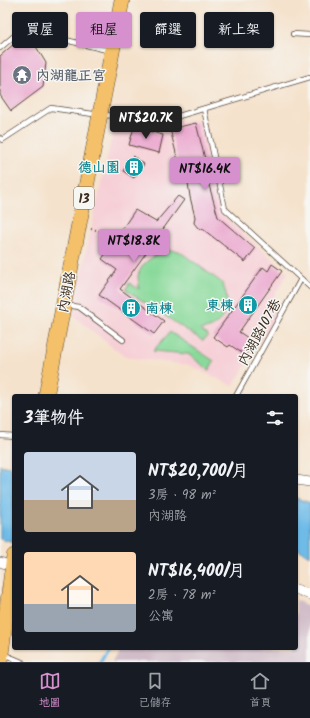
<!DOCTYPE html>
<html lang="zh-TW">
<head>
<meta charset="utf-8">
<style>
	body { margin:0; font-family:Kalam,"LXGW WenKai TC",sans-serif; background:#20242c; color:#f1f3f6; height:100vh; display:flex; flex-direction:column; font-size:15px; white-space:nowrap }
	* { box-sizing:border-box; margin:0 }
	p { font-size:13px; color:#9ea1a6 }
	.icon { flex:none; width:22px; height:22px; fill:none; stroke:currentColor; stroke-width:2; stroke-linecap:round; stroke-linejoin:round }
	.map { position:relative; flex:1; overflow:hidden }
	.panel { position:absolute; left:12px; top:394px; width:286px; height:256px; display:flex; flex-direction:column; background:#171b24; border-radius:4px; box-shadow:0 1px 3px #0004 }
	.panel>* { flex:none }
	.hud { position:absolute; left:12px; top:12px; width:286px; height:36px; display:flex; gap:8px }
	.price { position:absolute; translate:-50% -34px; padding:0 9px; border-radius:4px; background:#d690ce; color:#111; font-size:13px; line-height:26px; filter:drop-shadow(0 1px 2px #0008) }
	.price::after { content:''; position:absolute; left:50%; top:24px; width:12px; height:9px; margin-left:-6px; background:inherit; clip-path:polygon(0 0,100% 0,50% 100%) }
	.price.current { background:#222; color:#fff }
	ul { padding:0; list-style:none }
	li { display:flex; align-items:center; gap:12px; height:100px; padding:0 12px }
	li span { display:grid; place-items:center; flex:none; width:112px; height:80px; border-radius:4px; color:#555 }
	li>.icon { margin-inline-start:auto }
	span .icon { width:48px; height:48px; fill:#fffc; stroke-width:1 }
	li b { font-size:17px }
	h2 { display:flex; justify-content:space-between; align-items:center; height:48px; padding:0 12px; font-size:17px }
	.tag { padding:0 14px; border-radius:4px; background:#171b24; box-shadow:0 1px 3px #0004; font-size:14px; line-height:36px }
	.tag.current { background:#d690ce; color:#111 }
	.tabs { display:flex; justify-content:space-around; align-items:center; height:56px; border-top:1px solid #363941; background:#171b24; font-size:11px; color:#9ea1a6 }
	.tabs a { display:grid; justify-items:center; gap:2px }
	.tabs .current { color:#d690ce }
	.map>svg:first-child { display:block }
	.built { fill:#f6cfd6 }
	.industrial { fill:#d1bdc9 }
	.green { fill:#88d99a; stroke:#62825c }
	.water { fill:#6ebbe8; stroke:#547283 }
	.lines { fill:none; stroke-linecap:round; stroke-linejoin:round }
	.stream { stroke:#6ebbe8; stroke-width:3.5 }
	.building { fill:#eba9cf }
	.service-casing { stroke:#574638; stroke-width:6 }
	.minor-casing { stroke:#574638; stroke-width:10 }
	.primary-casing { stroke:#574638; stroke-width:16 }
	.path { stroke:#574638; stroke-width:2; stroke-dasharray:1 3; stroke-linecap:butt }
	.service { stroke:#fff; stroke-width:4.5 }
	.minor { stroke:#fff; stroke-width:9 }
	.primary { stroke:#f4c16a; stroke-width:15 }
	.labels { text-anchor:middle; stroke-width:3; stroke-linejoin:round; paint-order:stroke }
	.shield { fill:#f6f6f2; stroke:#73675e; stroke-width:1 }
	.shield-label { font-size:13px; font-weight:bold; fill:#3b2a1e }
	.worship-label { font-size:14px; font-weight:bold; fill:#5b616d; stroke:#f6f6f2; text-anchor:start }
	.culture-label { font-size:14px; font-weight:bold; fill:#0d838f; stroke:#f6f6f2; text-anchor:end }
	.street-label { font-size:14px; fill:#3b2a1e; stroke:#f6f6f2 }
</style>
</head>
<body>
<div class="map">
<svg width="310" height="662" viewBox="0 0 310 662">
	<rect width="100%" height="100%" fill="#f6f6f2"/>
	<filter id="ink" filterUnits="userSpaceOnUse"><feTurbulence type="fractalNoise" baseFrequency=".025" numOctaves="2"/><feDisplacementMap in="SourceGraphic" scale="8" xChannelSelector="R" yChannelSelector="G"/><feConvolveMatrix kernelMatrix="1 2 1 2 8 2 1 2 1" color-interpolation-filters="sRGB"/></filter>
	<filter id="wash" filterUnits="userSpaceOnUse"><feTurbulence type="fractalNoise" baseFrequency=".012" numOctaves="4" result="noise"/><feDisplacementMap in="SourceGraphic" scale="16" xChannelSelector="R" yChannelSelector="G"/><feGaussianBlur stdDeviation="0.9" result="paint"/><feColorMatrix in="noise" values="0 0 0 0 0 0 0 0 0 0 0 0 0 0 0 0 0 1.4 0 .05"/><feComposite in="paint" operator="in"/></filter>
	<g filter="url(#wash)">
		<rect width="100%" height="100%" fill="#f5e2cc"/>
		<polygon class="built" points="201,120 224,216 288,273 271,301 281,308 233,386 189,365 125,357 72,315 115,122"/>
		<polygon class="industrial" points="296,600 310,607 310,662 112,662 119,648 296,648"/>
		<g class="green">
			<path d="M167 250 179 251 221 282C230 296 229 314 215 325 211 328 205 329 200 330L208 335 203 341 126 290 129 283 139 289C139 285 138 280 138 276 141 262 155 255 167 250Z"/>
			<polygon points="170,332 214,361 209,370 188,354 153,351"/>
		</g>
		<g class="water">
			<polygon points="0,465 14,468 14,543 0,539"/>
			<polygon points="296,498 310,503 310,556 296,548"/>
		</g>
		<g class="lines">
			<polyline class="stream" points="100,662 108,648"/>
		</g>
		<g id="blocks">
			<g class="building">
				<polygon points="15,43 35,45 46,63 43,87 11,111 0,95 0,56"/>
				<polygon points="196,123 206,163 203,164 218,217 255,249 245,262 204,230 198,228 194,223 195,217 190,197 186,168 180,169 170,129"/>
				<polygon points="134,127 163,135 159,153 129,145"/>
				<polygon points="133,156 144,164 134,178 123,171"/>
				<polygon points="178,196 184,200 120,289 164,321 154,334 99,295 117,270 102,259 135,210 156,222"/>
				<polygon points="272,264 282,271 239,332 254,342 245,355 230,345 228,347 213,337 263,267 268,271"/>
			</g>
		</g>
	</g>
	<g filter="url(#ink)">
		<use href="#blocks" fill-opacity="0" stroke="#574638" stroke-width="1"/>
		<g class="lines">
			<g class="service-casing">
				<g id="service">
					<polyline points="293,34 310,35"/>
					<polyline points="0,48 14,36 53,37 111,51"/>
					<polyline points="204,109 225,209 310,287"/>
					<polyline points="0,138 2,140 51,108 100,115 172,118 310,77"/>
					<polyline points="65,305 79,307 123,340"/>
					<polyline points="236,396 301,279"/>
					<polyline points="0,435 14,436"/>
					<polyline points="3,654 22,662"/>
				</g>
			</g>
			<g class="minor-casing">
				<g id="minor">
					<polyline points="296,480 310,482"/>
					<polyline points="0,562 14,567"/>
					<polyline points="296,589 310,595"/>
				</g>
			</g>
			<g class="primary-casing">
				<g id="primary">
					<polyline points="46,396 122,0"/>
					<polyline points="0,661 14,556"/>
				</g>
			</g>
			<polyline class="path" points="91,229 114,234"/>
			<use href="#service" class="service"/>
			<use href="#minor" class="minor"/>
			<use href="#primary" class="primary"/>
		</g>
	</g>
	<defs>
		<g id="temple-disc" transform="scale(1)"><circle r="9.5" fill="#6b7280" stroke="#f6f6f2"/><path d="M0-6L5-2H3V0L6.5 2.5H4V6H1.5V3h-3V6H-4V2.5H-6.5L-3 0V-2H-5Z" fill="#fff"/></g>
		<g id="building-disc" transform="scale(1)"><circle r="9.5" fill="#0f9aa8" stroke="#f6f6f2"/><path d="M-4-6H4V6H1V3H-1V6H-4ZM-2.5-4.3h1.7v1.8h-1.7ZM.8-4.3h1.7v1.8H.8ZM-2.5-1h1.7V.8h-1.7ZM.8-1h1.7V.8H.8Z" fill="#fff"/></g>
	</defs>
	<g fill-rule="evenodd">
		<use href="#temple-disc" x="22" y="75"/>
		<use href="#building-disc" x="134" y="167"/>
		<use href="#building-disc" x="248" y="305"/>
		<use href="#building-disc" x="131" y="308"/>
	</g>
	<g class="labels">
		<rect class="shield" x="74" y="187" width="20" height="22" rx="3"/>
		<g class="shield-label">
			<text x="84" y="203">13</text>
		</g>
		<g class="worship-label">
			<text x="36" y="80">內湖龍正宮</text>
		</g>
		<g class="culture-label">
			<text x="120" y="172">德山園</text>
			<text x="234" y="310">東棟</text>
			<text x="145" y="313" text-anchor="start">南棟</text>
		</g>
		<g class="street-label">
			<text transform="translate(66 292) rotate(-79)" y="5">內湖路</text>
			<text transform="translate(259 332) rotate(-61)" y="5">內湖路107巷</text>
		</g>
	</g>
</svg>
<b class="price current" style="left:146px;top:140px">NT$20.7K</b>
<b class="price" style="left:205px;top:191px">NT$16.4K</b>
<b class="price" style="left:134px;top:263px">NT$18.8K</b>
<div class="hud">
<a class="tag">買屋</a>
<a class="tag current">租屋</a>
<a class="tag">篩選</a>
<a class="tag">新上架</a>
</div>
<section class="panel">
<h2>3筆物件<svg class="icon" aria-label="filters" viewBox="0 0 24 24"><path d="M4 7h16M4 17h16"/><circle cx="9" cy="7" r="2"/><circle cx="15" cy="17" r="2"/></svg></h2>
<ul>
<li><span style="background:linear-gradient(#c9d6e8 60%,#b9a48a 0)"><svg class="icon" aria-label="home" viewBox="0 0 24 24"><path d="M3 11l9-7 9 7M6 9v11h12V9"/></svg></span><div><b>NT$20,700/月</b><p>3房 · 98 m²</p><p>內湖路</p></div></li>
<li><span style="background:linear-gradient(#ffd9b3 65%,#9aa5b1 0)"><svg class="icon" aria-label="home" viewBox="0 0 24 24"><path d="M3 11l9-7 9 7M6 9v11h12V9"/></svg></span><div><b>NT$16,400/月</b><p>2房 · 78 m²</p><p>公寓</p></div></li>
</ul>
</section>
</div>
<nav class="tabs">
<a class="current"><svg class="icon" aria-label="map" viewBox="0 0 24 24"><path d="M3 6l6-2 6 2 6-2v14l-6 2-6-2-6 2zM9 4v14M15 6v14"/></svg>地圖</a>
<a><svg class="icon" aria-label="saved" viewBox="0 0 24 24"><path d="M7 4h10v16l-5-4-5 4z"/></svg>已儲存</a>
<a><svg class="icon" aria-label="home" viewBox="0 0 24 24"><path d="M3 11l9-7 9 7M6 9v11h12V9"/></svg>首頁</a>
</nav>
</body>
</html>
